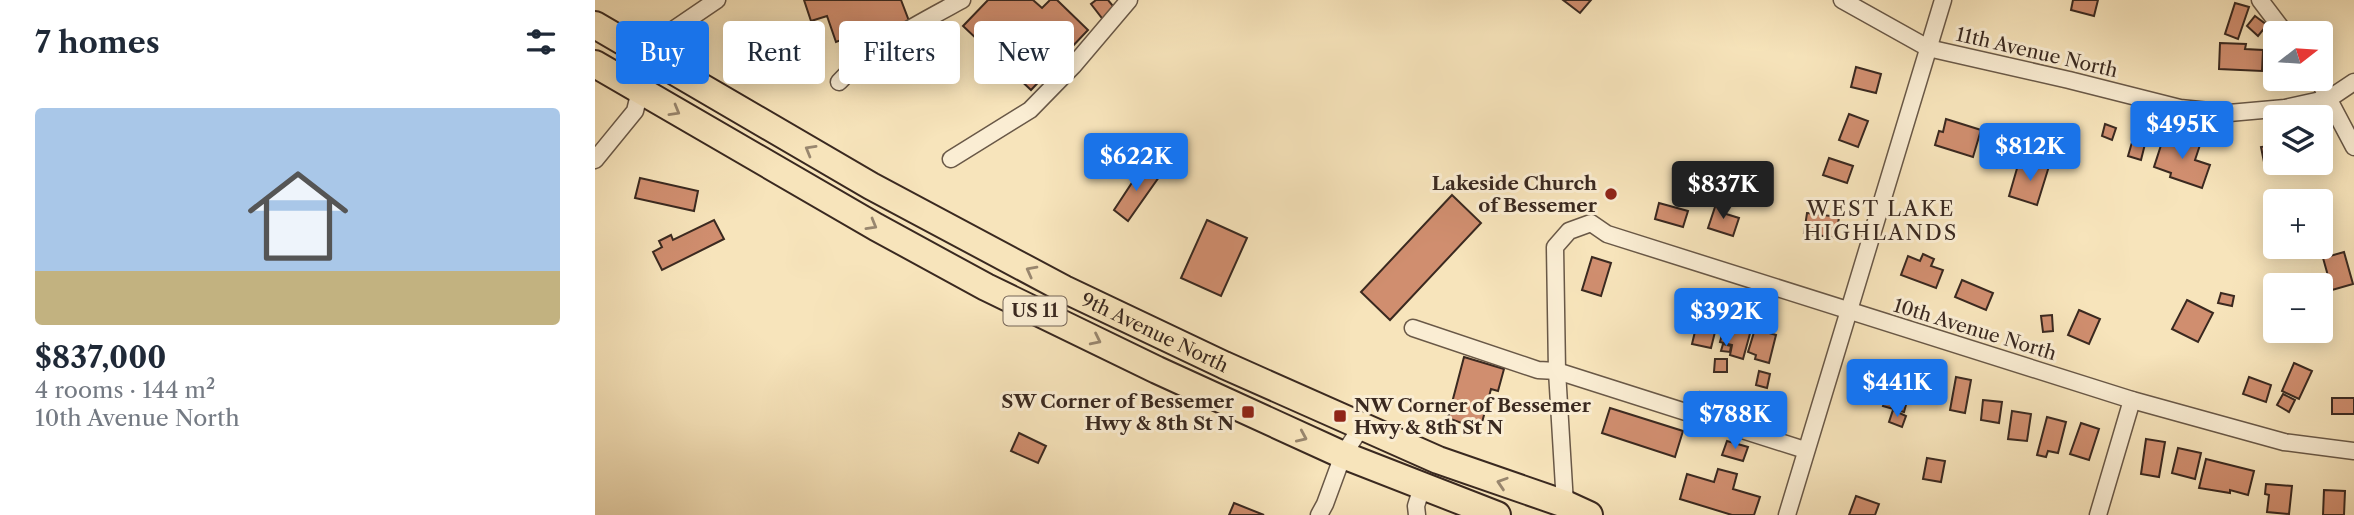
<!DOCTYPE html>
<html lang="en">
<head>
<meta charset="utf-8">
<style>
	body { margin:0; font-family:"Libre Caslon Text",serif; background:#f2f2f3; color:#1f2937; height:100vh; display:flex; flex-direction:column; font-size:26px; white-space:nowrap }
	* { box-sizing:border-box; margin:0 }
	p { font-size:23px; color:#747a83 }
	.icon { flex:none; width:38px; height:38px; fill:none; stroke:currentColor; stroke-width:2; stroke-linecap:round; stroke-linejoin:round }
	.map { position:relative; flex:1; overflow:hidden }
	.side { display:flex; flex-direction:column; background:#fff; width:595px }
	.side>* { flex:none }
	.top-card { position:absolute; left:21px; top:21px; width:665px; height:63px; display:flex; gap:14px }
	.needle { width:46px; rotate:73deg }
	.tools { position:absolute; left:1668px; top:21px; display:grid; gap:14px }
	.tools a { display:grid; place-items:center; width:70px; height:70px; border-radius:7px; background:#fff; box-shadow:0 4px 18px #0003; font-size:35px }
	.price { position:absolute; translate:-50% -60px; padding:0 16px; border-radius:7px; background:#1a73e8; color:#fff; font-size:23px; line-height:46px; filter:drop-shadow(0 2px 4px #0008) }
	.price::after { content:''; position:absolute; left:50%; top:42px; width:21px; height:16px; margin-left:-10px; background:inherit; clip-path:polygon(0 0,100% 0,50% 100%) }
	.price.on { background:#222; color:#fff }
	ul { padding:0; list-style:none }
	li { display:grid; align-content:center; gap:14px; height:371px; padding:0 35px }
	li+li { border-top:2px solid #e0e1e3 }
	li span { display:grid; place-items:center; height:217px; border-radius:7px; color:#555 }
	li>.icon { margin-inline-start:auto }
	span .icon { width:126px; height:126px; fill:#fffc; stroke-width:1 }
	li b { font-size:30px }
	h2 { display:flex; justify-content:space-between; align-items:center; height:84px; padding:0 35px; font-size:30px }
	.chip { padding:0 24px; border-radius:7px; background:#fff; box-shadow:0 4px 18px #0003; font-size:24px; line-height:63px }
	.chip.on { background:#1a73e8; color:#fff }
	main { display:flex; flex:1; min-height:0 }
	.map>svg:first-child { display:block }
	.building { fill:#d08e6f; stroke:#3a2920; stroke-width:2 }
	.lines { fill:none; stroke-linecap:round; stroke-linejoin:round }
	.street-casing { stroke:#695847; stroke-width:19 }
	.primary-casing { stroke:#3a2920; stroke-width:30 }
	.street { stroke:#faedd3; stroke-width:16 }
	.primary { stroke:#f7e4bb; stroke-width:26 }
	.oneway { stroke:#98866e }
	.poi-dot { fill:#8f2418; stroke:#faedd3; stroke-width:2.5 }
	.labels { text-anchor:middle; stroke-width:6; stroke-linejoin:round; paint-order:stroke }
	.shield { fill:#faedd3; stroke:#746456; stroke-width:2 }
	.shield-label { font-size:18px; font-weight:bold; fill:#3a2920 }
	.street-label { font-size:19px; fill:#3a2920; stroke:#faedd3 }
	.poi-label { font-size:19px; font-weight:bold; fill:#3a2920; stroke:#faedd3; text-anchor:end }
	.neighbourhood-label { font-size:21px; letter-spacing:2px; fill:#3a2920; stroke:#faedd3 }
</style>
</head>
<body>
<main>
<section class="side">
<h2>7 homes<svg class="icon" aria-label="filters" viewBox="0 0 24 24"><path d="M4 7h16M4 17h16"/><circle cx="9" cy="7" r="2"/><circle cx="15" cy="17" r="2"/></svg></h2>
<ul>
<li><span style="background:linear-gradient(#a9c7e8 75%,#c2b280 0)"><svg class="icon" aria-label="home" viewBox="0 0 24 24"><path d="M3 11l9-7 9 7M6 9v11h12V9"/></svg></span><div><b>$837,000</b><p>4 rooms · 144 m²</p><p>10th Avenue North</p></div></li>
</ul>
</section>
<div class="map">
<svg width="1759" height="515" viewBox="0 0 1759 515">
	<rect width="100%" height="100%" fill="#f7e4bb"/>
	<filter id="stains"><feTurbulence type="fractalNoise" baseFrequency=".00286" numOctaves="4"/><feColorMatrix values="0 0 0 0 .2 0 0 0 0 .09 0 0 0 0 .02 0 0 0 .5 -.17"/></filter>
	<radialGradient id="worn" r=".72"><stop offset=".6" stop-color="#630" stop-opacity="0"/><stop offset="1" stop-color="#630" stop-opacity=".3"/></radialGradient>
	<g class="building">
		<polygon points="209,0 306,0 314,21 266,38 264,33 241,42 232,16 216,21"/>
		<polygon points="393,0 438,0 447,8 455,0 462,0 493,30 436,90 368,26"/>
		<polygon points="501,0 513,0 523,12 510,22 496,4"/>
		<polygon points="968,0 996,0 985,13"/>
		<polygon points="1478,0 1503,0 1499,16 1476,10"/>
		<polygon points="1640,3 1654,7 1643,39 1630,34"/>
		<polygon points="1660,16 1672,25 1663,36 1652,26"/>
		<polygon points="1625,43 1651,44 1650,49 1668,50 1667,71 1624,69"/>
		<polygon points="1261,67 1286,74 1281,93 1256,87"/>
		<polygon points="1254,114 1273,121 1263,147 1244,140"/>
		<polygon points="1351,119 1386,130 1378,157 1340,145 1344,131 1348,132"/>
		<polygon points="1510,124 1521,128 1517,140 1507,136"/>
		<polygon points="1540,132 1552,136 1546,160 1533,156"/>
		<polygon points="1569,136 1586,142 1588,136 1606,142 1600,160 1615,165 1607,188 1575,177 1576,173 1559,167"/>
		<polygon points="1680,145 1680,163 1693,163 1670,167 1666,147"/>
		<polygon points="1234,158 1258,166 1252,183 1228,175"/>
		<polygon points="1443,159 1455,163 1442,205 1414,196 1423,165 1440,171"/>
		<polygon points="548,166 564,177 533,221 519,210"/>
		<polygon points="45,178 103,191 99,211 40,198"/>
		<polygon points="857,195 886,223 795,320 766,292"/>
		<polygon points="1064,203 1093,211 1088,227 1060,219"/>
		<polygon points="1121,204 1130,207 1128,213 1144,218 1138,236 1113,228"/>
		<polygon points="1212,213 1244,217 1241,238 1209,233"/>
		<polygon points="119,220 129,239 67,270 58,252 67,247 64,241 76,235 78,240"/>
		<polygon points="612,220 652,238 626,296 586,278"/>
		<polygon points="1749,252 1758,284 1737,290 1728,258"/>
		<polygon points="1328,254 1339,259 1336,266 1348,270 1341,288 1306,275 1313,256 1325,261"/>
		<polygon points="997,257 1016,263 1006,296 987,290"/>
		<polygon points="1367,280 1398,293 1391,310 1360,297"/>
		<polygon points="1626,293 1639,296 1637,306 1623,303"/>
		<polygon points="1592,300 1618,313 1603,342 1577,329"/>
		<polygon points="1484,310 1505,319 1494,344 1473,335"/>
		<polygon points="1104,315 1123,320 1116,348 1097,344"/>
		<polygon points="1457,315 1458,331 1448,332 1446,316"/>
		<polygon points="1130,323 1156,330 1148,359 1135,355 1137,345 1125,342"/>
		<polygon points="1160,329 1181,335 1174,363 1160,359 1161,355 1153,352"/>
		<polygon points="1128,344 1136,346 1135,352 1126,351"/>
		<polygon points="869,357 909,369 903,391 896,389 885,430 853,418"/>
		<polygon points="1120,359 1132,359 1132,372 1119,372"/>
		<polygon points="1699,363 1717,371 1704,399 1687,391"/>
		<polygon points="1299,370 1319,376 1309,412 1288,406"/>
		<polygon points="1164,371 1175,374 1172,388 1161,385"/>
		<polygon points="1361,377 1376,380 1370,413 1355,410"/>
		<polygon points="1654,377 1676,385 1671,402 1648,394"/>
		<polygon points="1105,392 1125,398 1119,417 1099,411"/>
		<polygon points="1688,394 1700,400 1694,412 1682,405"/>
		<rect x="1737" y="398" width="22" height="16"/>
		<polygon points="1388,400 1407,402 1404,423 1386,420"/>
		<polygon points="1015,408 1088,431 1080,457 1007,433"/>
		<polygon points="1298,410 1311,416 1307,427 1294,422"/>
		<polygon points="1417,411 1436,414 1432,441 1413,439"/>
		<polygon points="1452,417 1471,422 1463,453 1453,451 1451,457 1442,455"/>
		<polygon points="1486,423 1504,429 1494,460 1475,454"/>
		<polygon points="424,433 451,446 443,463 416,451"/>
		<polygon points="1551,439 1570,442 1564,477 1546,474"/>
		<polygon points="1132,441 1153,447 1148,461 1127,455"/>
		<polygon points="1583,448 1606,453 1600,479 1577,473"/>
		<polygon points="1332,458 1350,461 1346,482 1328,479"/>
		<polygon points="1611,459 1659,471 1653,495 1635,490 1635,493 1604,488"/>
		<polygon points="1123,469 1142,474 1138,489 1165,497 1159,515 1137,515 1085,499 1092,474 1119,482"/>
		<polygon points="1671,484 1697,486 1694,514 1672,512 1674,495 1670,494"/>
		<polygon points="1729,490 1750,491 1749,515 1728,515"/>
		<polygon points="1261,496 1284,504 1280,515 1254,515"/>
		<polygon points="639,503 669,515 634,515"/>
	</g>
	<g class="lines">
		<g class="street-casing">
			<g id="street">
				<polyline points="1247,0 1333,48 1474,80 1585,108 1634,113 1690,108 1735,98 1759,82"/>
				<polyline points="1665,0 1690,33"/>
				<polyline points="1723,79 1759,147"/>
				<path d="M244 82C274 48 327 22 367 0"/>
				<polyline points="356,159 435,110 478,66 534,0"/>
				<polyline points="0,160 40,111 53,57 66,38 122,0"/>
				<polyline points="818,328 943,370 962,371 1210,450"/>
				<polyline points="970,504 962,371 960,247 974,231 996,223 1012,234 1537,400 1689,442 1759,451"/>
				<polyline points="724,515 730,504 748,455 767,426"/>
				<polyline points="822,515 821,506 827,487"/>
				<polyline points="1192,515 1348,0"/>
				<polyline points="1503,515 1537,400"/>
			</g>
		</g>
		<g class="primary-casing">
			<g id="primary">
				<path id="s1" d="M0 25 276 186 469 289 629 365 843 460 970 504 994 515"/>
				<polyline points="0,64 281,227 391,287 562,370 748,455 902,515"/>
			</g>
		</g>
		<use href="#street" class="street"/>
		<use href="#primary" class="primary"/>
	</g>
	<defs><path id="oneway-chevron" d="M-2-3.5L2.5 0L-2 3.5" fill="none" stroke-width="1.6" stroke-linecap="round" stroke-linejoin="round" transform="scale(1.75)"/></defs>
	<g class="oneway">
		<use href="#oneway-chevron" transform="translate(80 111) rotate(30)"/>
		<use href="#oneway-chevron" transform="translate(215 150) rotate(-150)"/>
		<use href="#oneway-chevron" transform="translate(277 225) rotate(30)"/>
		<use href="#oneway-chevron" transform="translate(436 271) rotate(-152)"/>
		<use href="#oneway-chevron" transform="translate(501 340) rotate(26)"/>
		<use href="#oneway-chevron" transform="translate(707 437) rotate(24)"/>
		<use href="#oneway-chevron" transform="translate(907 483) rotate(-162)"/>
	</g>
	<g class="poi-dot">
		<circle cx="1016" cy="194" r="7"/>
		<rect x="646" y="405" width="14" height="14" rx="3.5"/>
		<rect x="738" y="409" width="14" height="14" rx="3.5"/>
	</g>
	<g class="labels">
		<rect class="shield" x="408.5" y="296.5" width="63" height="29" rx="5"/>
		<g class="shield-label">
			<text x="440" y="317">US 11</text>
		</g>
		<g class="street-label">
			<text transform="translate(1442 52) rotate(13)" y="7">11th Avenue North</text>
			<text transform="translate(1380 329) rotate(17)" y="7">10th Avenue North</text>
			<text dy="7" stroke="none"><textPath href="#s1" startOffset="639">9th Avenue North</textPath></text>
		</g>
		<g class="poi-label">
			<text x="1002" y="190">Lakeside Church<tspan x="1002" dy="22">of Bessemer</tspan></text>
			<text x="639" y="408">SW Corner of Bessemer<tspan x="639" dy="22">Hwy &amp; 8th St N</tspan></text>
			<text x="759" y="412" text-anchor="start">NW Corner of Bessemer<tspan x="759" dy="22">Hwy &amp; 8th St N</tspan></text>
		</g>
		<g class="neighbourhood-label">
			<text x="1286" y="216">WEST LAKE<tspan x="1286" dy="24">HIGHLANDS</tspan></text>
		</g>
	</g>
	<rect width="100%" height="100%" filter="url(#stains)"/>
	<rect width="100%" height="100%" fill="url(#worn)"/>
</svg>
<div class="tools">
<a><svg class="needle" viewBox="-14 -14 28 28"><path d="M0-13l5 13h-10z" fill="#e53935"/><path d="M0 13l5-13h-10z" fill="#747a83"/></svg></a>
<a><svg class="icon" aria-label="layers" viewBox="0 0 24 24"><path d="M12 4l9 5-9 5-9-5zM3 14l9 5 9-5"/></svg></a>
<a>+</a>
<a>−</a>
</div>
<b class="price" style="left:1587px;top:161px">$495K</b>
<b class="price" style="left:1435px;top:183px">$812K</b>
<b class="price" style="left:541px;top:193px">$622K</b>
<b class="price on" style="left:1128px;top:221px">$837K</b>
<b class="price" style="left:1131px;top:348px">$392K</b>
<b class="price" style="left:1302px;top:419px">$441K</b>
<b class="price" style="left:1140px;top:451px">$788K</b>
<div class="top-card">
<a class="chip on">Buy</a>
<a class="chip">Rent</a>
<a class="chip">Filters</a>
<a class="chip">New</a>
</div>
</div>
</main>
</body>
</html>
